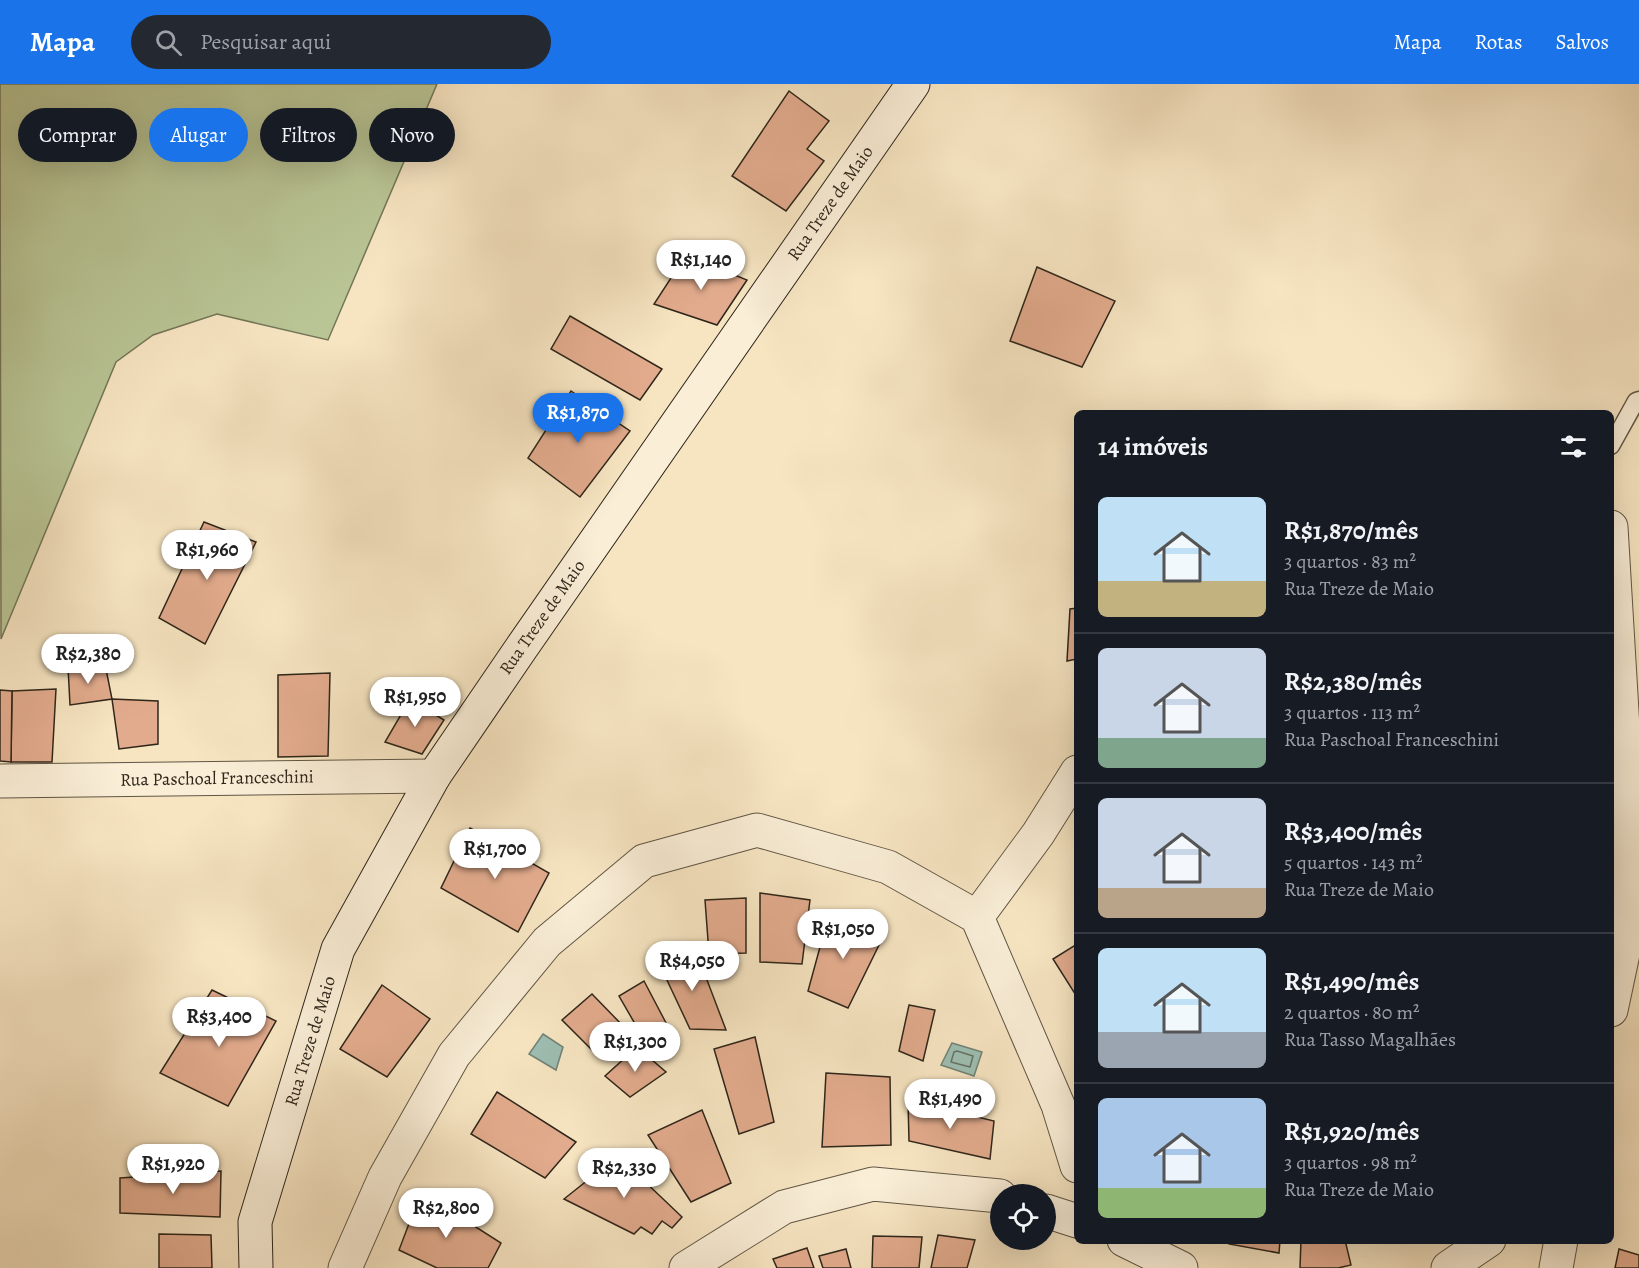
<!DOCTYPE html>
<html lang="pt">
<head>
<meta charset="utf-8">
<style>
	body { margin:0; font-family:Alegreya,serif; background:#242831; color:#f1f3f6; height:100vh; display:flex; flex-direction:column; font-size:22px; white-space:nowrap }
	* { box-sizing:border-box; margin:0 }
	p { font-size:20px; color:#9ea1a6 }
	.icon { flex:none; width:33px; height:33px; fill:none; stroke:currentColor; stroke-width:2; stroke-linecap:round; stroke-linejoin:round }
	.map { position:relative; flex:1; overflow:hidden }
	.drawer { position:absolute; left:1074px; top:326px; width:540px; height:834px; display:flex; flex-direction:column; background:#171b24; border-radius:9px; box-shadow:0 6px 24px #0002 }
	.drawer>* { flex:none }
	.banner { position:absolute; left:18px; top:24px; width:570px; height:54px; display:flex; gap:12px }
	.buttons { position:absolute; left:990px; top:1100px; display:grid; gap:12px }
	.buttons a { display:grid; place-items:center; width:66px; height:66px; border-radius:50%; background:#171b24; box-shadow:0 6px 24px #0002; font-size:30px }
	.price { position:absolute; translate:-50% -51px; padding:0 14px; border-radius:21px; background:#fff; color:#222; font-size:20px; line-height:39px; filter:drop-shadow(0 2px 3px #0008) }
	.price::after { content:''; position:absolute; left:50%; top:36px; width:18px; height:14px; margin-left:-9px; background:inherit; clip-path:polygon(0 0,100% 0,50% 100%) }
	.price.selected { background:#1a73e8; color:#fff }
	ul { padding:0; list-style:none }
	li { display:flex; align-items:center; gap:18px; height:150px; padding:0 24px }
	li+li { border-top:2px solid #363941 }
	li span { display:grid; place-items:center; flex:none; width:168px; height:120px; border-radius:9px; color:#555 }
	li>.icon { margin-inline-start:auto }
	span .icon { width:72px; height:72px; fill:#fffc; stroke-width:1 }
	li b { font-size:26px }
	h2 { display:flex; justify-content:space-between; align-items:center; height:72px; padding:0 24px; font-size:26px }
	.pill { padding:0 21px; border-radius:27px; background:#171b24; box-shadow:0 6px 24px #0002; font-size:21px; line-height:54px }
	.pill.selected { background:#1a73e8; color:#fff }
	header { display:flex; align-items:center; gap:36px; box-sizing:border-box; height:84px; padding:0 30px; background:#1a73e8; color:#fff }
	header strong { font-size:28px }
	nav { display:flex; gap:33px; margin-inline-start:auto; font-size:21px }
	.search { width:420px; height:54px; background:#242831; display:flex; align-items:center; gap:15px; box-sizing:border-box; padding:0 21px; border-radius:33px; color:#9ea1a6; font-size:22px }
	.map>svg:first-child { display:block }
	.green { fill:#b9c595; stroke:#747658; stroke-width:1.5 }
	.water { fill:#9dbfb3; stroke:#718276; stroke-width:1.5 }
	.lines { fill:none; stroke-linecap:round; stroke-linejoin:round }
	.shore { stroke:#667266; stroke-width:1.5 }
	.building { fill:#e2ab8d; stroke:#2e261a; stroke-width:1.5 }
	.lane-casing { stroke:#605644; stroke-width:19 }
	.street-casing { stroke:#605644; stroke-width:35 }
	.secondary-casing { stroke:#2e261a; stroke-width:35 }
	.lane { stroke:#faeed7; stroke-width:16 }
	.street { stroke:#faeed7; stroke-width:33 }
	.secondary { stroke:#faeed7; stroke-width:33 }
	.labels { text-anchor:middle; stroke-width:4.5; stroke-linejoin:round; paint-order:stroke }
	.street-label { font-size:18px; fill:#2e261a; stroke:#faeed7 }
</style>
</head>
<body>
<header>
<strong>Mapa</strong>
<div class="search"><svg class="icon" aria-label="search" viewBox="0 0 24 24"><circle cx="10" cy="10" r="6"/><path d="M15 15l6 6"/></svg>Pesquisar aqui</div>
<nav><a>Mapa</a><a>Rotas</a><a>Salvos</a></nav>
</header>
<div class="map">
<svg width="1639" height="1184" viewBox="0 0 1639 1184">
	<rect width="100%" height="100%" fill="#f7e5c2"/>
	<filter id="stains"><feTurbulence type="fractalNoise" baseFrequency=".00333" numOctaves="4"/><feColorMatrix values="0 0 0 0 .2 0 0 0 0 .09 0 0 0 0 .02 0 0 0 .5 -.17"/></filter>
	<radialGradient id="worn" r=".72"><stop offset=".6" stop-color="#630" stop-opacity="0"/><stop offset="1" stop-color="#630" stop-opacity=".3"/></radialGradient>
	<polygon class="green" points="0,0 437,0 328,256 217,230 153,251 116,278 1,555"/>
	<g class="water">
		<polygon points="543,950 563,963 556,986 529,970"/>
		<polygon points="952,959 982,968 974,992 941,981"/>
	</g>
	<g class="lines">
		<polygon class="shore" points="957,967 973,972 970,983 951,978 954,968"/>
	</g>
	<g class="building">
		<polygon points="789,7 829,37 807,65 824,77 786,127 732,92"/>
		<polygon points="686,171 747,196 717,241 654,220"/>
		<polygon points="1037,183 1115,217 1082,283 1010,257"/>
		<polygon points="570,232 662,285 640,316 551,265"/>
		<polygon points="571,307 630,347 580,413 528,374"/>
		<polygon points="204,438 256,458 205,560 159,534"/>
		<polygon points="1077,524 1077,575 1067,577 1070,525"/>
		<polygon points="68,583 106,585 112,615 70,621"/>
		<polygon points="330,589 328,672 278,673 278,591"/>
		<polygon points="56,605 52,678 11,678 12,607"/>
		<polygon points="0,606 12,607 11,678 0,677"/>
		<polygon points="112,615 158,617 158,660 119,665"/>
		<polygon points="410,615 444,636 422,670 385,658"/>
		<polygon points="470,744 549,789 518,848 441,804"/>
		<polygon points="760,809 810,816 802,880 760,878"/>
		<polygon points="746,814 746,869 709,870 705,816"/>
		<polygon points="829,830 884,851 848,924 808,907"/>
		<polygon points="1077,860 1077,913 1053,875"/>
		<polygon points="696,867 726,946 690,945 658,877"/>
		<polygon points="644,897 675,956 650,966 619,912"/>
		<polygon points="382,901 430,935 387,993 340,965"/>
		<polygon points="212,906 276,937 228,1022 160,989"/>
		<polygon points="592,910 624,943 594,968 562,936"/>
		<polygon points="909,921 935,926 923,977 899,967"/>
		<polygon points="755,953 774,1038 739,1050 714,965"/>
		<polygon points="637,963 666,988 630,1013 605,992"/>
		<polygon points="826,989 890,993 891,1061 822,1063"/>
		<polygon points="497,1008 576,1058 545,1094 471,1050"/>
		<polygon points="908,1016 994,1037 990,1075 909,1057"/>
		<polygon points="702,1026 731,1099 691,1118 648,1051"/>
		<polygon points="618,1072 682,1133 672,1144 662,1137 652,1150 641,1143 634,1150 564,1115"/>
		<polygon points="221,1087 220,1133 120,1129 120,1094"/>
		<polygon points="421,1108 501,1159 488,1184 437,1184 399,1166"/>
		<polygon points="159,1150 211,1151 212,1184 159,1184"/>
		<polygon points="938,1151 975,1156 967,1184 931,1184"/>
		<polygon points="873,1152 922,1153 919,1184 872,1184"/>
		<polygon points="1230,1156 1280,1156 1279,1169 1229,1160"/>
		<polygon points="1301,1156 1345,1156 1351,1181 1338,1184 1300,1184"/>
		<polygon points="807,1164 814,1184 777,1184 773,1175"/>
		<polygon points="846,1165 851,1184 823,1184 819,1172"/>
		<polygon points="1619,1165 1639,1171 1639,1184 1615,1184"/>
	</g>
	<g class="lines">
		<g class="lane-casing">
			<polyline id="lane" points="1611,362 1636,317 1639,316"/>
		</g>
		<g class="street-casing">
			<g id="street">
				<polyline points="1611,443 1626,695 1628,846 1611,926"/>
				<polyline points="0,697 434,692"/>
				<polyline points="977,833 1038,750 1077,688"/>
				<polyline points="1046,1127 1077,1137"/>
				<polyline points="1124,1156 1181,1184"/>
				<polyline points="345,1184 385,1093 454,971 547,858 644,777 757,746 888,783 977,833 1058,1021 1077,1082"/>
				<polyline points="686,1184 784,1123 873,1100 1000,1112"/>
				<polyline points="1448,1184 1489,1156"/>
				<polyline points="1556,1184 1561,1156"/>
			</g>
		</g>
		<g class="secondary-casing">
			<polyline id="secondary" points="256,1184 255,1138 338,865 434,692 522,563 913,0"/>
		</g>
		<use href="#lane" class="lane"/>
		<use href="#street" class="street"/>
		<use href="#secondary" class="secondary"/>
	</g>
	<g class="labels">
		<g class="street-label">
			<text transform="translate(830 119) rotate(-55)" y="6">Rua Treze de Maio</text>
			<text transform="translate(542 533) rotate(-55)" y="6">Rua Treze de Maio</text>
			<text transform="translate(217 694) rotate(-1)" y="6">Rua Paschoal Franceschini</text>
			<text transform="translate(310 957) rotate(-73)" y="6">Rua Treze de Maio</text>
		</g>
	</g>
	<rect width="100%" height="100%" filter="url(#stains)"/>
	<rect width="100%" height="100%" fill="url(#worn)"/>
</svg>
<div class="buttons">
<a><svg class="icon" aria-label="locate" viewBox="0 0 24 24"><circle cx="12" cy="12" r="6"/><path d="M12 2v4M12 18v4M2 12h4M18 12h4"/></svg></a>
</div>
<b class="price" style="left:701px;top:207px">R$1,140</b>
<b class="price selected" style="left:578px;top:360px">R$1,870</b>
<b class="price" style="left:207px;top:497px">R$1,960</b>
<b class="price" style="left:88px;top:601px">R$2,380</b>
<b class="price" style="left:415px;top:644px">R$1,950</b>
<b class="price" style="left:495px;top:796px">R$1,700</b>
<b class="price" style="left:843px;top:876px">R$1,050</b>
<b class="price" style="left:692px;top:908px">R$4,050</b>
<b class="price" style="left:219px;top:964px">R$3,400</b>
<b class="price" style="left:635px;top:989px">R$1,300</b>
<b class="price" style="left:950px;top:1046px">R$1,490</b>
<b class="price" style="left:173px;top:1111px">R$1,920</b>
<b class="price" style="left:624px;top:1115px">R$2,330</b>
<b class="price" style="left:446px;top:1155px">R$2,800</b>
<div class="banner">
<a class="pill">Comprar</a>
<a class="pill selected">Alugar</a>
<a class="pill">Filtros</a>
<a class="pill">Novo</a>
</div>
<section class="drawer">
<h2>14 imóveis<svg class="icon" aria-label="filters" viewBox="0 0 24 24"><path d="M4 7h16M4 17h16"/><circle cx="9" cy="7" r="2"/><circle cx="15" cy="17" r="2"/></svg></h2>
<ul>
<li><span style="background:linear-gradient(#bfe0f5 70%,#c2b280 0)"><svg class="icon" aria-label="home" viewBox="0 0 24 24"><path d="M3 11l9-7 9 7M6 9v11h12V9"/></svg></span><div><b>R$1,870/mês</b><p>3 quartos · 83 m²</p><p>Rua Treze de Maio</p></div></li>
<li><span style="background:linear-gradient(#c9d6e8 75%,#7fa58c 0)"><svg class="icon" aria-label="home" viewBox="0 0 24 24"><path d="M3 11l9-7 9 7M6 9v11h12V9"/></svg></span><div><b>R$2,380/mês</b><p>3 quartos · 113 m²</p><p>Rua Paschoal Franceschini</p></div></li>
<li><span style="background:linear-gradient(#c9d6e8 75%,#b9a48a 0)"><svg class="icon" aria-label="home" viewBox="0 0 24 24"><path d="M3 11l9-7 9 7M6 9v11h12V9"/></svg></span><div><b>R$3,400/mês</b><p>5 quartos · 143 m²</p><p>Rua Treze de Maio</p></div></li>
<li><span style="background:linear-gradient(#bfe0f5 70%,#9aa5b1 0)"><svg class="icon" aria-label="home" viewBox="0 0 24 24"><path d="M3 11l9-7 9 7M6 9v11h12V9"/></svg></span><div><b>R$1,490/mês</b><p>2 quartos · 80 m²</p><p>Rua Tasso Magalhães</p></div></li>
<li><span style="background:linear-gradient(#a9c7e8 75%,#8fb573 0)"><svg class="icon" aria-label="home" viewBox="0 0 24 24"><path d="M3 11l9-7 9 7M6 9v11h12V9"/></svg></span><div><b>R$1,920/mês</b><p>3 quartos · 98 m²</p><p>Rua Treze de Maio</p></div></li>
</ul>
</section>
</div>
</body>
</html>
